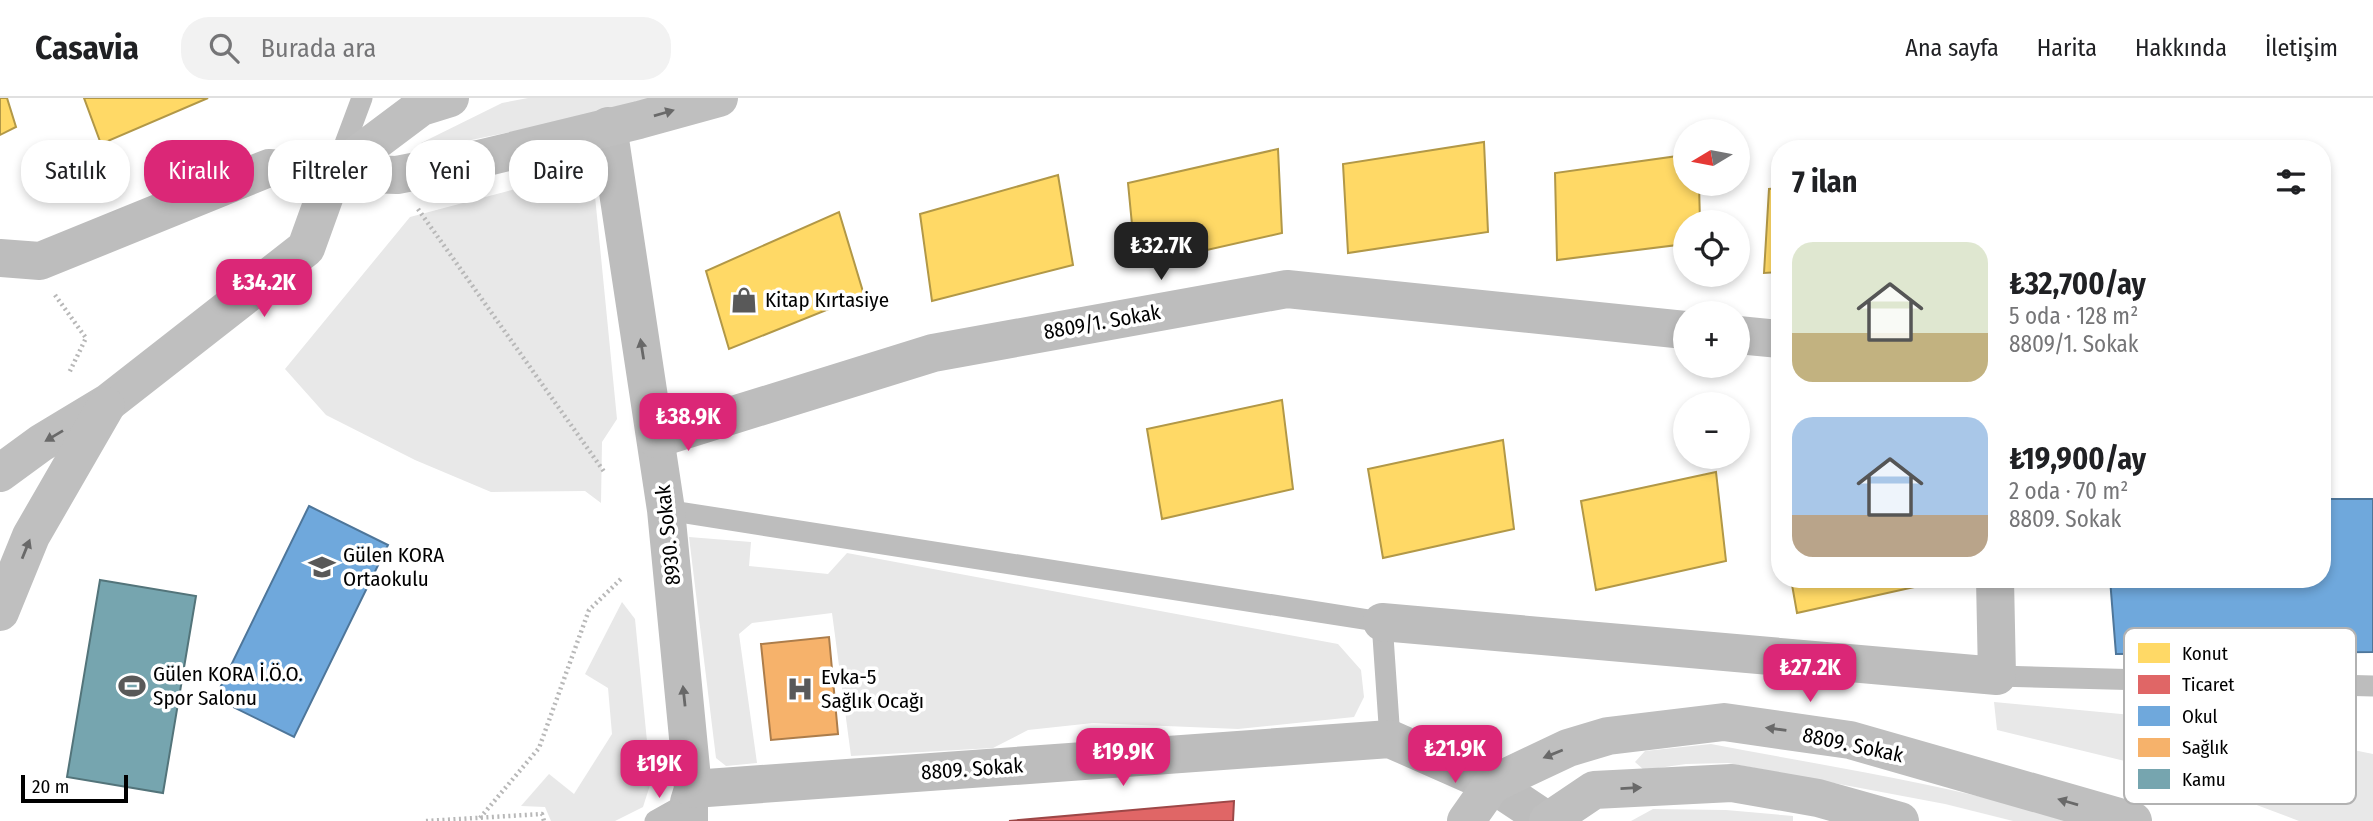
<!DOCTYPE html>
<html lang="tr">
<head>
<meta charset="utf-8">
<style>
	body { margin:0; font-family:"Fira Sans Condensed",sans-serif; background:#f2f2f2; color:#202124; height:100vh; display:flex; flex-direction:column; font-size:26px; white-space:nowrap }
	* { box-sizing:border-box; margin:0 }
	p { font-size:23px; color:#757577 }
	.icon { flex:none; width:38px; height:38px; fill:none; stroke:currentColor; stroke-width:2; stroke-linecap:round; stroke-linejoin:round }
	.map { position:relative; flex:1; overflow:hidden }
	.side { position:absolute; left:1771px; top:42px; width:560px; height:448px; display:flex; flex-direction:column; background:#fff; border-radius:28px; box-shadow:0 4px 10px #0003 }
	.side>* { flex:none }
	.banner { position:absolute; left:21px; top:42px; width:665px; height:63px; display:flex; gap:14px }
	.needle { width:46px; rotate:260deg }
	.buttons { position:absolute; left:1673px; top:21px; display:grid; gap:14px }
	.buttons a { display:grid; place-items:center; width:77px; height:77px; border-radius:50%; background:#fff; box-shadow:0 4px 10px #0003; font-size:35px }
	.scale { position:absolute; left:21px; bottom:18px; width:107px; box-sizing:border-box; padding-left:7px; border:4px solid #000; border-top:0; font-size:19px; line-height:24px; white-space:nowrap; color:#000; -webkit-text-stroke:5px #fff; paint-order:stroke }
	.price { position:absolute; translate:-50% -60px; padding:0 16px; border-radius:14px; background:#db2777; color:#fff; font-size:23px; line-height:46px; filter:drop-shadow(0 2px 4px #0008) }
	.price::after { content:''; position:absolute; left:50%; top:42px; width:21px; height:16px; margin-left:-10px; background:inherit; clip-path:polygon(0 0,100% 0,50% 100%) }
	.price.active { background:#222; color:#fff }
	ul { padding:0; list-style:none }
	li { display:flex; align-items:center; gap:21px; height:175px; padding:0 21px }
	li span { display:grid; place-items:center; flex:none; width:196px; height:140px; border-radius:21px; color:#555 }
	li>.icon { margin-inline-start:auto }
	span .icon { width:84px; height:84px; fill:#fffc; stroke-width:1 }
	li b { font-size:30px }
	h2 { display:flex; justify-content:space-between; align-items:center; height:84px; padding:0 21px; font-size:30px }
	.pill { padding:0 24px; border-radius:28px; background:#fff; box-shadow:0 4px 10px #0003; font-size:24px; line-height:63px }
	.pill.active { background:#db2777; color:#fff }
	header { display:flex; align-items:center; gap:42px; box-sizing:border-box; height:98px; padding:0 35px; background:#fff; border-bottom:2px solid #e0e0e0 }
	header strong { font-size:33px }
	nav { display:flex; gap:38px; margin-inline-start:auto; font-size:24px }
	.search { width:490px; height:63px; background:#f2f2f2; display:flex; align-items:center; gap:18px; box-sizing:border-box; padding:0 24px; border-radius:28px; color:#757577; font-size:26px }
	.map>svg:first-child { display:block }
	.green { fill:#e8e8e8 }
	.homes { fill:#ffd966; stroke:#b29847; stroke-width:2 }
	.shops { fill:#e06666; stroke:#9d4747; stroke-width:2 }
	.schools { fill:#6fa8dc; stroke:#4e769a; stroke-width:2 }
	.health { fill:#f6b26b; stroke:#ac7d4b; stroke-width:2 }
	.public { fill:#76a5af; stroke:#53747a; stroke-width:2 }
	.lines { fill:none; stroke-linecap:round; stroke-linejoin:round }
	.path { stroke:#b8b8b8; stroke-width:4.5; stroke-dasharray:2 3.5; stroke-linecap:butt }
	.lane { stroke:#bdbdbd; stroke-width:21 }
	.street { stroke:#bdbdbd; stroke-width:38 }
	.secondary { stroke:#bfbfbf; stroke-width:38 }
	.oneway { fill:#696969 }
	.oneway2 { fill:#686868 }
	.labels { text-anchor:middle; stroke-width:7; stroke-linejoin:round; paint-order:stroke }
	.poi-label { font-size:21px; fill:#000; stroke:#fff; text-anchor:start }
	.street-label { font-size:21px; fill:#000; stroke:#fff }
	.key { fill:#fff; stroke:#b2b2b2; stroke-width:2 }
	.key-label { font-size:19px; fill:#000 }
</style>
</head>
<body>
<header>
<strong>Casavia</strong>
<div class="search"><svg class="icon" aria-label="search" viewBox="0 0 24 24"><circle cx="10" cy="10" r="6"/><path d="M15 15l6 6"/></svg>Burada ara</div>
<nav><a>Ana sayfa</a><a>Harita</a><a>Hakkında</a><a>İletişim</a></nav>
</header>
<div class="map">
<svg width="2373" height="723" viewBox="0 0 2373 723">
	<rect width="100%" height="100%" fill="#fff"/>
	<g class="green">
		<polygon points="528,0 675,0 428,51 421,45 502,5"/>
		<polygon points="584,73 594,88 617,321 602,344 601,405 585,393 491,394 415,362 326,317 285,271 410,119"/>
		<polygon points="689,439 751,444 749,468 828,476 847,455 1338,546 1361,572 1364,599 1354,619 1238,631 1093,625 1028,632 993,650 851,658 832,515 752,525 739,536 757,665 726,668 716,660"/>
		<polygon points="622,504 635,521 651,684 643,709 615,723 551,723 545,709 521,708 549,676 574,696 612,636 608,590 585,576"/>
		<polygon points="1994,604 2226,626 2373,656 2373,723 2299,723 2166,673 1997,632"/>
		<path d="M1711 646C1831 669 1953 687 2070 723H2013L1945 706 1728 665 1686 666 1644 672 1635 664 1645 653Z"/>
		<polygon points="1653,711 1726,712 1793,718 1793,723 1631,723"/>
	</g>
	<g class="homes">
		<polygon points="0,0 7,0 16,29 0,37"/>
		<polygon points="84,0 208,0 101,46"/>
		<polygon points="1484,44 1488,134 1348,155 1343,66"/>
		<polygon points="1278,51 1282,135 1136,168 1128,85"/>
		<polygon points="1685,57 1685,86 1699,86 1700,124 1685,124 1685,146 1557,162 1555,75"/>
		<polygon points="1058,77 1073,167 932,203 920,116"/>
		<polygon points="1780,90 1780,174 1764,175 1769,91"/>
		<polygon points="839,114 864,197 729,251 706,173"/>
		<polygon points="1282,302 1293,391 1162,421 1147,331"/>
		<polygon points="1503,342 1514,431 1383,460 1368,371"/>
		<polygon points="1716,374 1726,463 1596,492 1581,403"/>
		<polygon points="1791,481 1927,481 1928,486 1797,515"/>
	</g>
	<polygon class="shops" points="1234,703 1233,723 1009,723"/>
	<g class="schools">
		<polygon points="2322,401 2373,401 2373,554 2116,556 2110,481 2322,481"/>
		<polygon points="309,408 388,447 294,639 215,600"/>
	</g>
	<polygon class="health" points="829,539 838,636 771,642 761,546"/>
	<polygon class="public" points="100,482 196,498 163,695 67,679"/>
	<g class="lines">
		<g class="path">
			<polyline points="418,111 605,375"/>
			<polyline points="55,197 86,240 69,275"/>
			<polyline points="480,720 539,650 589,512 623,479"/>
			<polyline points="426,723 542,716 544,723"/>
		</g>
		<g class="lane">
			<polyline points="337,67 362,0"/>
			<polyline points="666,412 1382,524 1390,641"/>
			<polyline points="1997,578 2373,588"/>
			<polyline points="655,723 689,704"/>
		</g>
		<g class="street">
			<polyline points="608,28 666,412 693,691 689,704 689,723"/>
			<polyline points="0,160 40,163 269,70 333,75"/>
			<polyline points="1738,237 1780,241"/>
			<polyline points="656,341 933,255 1287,191 1685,232"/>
			<polyline points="1382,524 1997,578 1995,481"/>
			<polyline points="693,691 1390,641 1492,686 1548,723"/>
		</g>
		<g class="secondary">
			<polyline points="333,75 397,77 479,61 639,22 719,0"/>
			<polyline points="0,375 41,345 109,304 306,150 333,75 421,9 450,0"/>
			<polyline points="0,514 31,438 106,308"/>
			<polyline points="1466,723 1492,686 1568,650 1608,638 1724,624 1850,642 2133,723"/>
			<polyline points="1548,723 1594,692 1732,685 1818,700 1900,723"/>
		</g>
	</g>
	<defs><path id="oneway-solid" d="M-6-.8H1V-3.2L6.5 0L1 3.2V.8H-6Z" transform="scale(1.75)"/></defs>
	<g class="oneway">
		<use href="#oneway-solid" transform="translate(664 15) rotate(-16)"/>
		<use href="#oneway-solid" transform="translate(54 338) rotate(149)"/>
		<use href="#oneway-solid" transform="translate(26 451) rotate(-68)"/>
		<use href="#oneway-solid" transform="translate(1776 631) rotate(-172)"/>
		<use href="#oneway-solid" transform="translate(1553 656) rotate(158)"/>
		<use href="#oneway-solid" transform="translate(1631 690) rotate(-3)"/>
		<use href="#oneway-solid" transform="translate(2068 704) rotate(-164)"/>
	</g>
	<g class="oneway2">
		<use href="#oneway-solid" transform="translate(642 251) rotate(-99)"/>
		<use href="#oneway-solid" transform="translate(684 598) rotate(-96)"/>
	</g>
	<defs>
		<g id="shop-bare" transform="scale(2.1)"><path d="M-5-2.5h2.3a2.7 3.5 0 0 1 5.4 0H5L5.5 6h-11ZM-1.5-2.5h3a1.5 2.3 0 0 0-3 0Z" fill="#595959" stroke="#fff" stroke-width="2.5" paint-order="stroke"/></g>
		<g id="school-bare" transform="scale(2.1)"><path d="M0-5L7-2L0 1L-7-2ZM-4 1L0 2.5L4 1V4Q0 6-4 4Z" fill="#595959" stroke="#fff" stroke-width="2.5" paint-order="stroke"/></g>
		<g id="stadium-bare" transform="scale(2.1)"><path d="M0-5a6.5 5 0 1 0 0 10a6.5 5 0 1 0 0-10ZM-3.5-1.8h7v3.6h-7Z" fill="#595959" stroke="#fff" stroke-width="2.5" paint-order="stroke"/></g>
		<g id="hospital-bare" transform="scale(2.1)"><path d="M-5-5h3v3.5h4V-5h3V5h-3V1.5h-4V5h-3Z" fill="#595959" stroke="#fff" stroke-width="2.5" paint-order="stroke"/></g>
	</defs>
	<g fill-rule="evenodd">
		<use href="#shop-bare" x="744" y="202"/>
		<use href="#school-bare" x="322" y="469"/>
		<use href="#stadium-bare" x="132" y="588"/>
		<use href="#hospital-bare" x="800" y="591"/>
	</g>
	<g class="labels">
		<g class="poi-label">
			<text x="765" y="209">Kitap Kırtasiye</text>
			<text x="343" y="464">Gülen KORA<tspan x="343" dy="24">Ortaokulu</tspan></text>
			<text x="153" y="583">Gülen KORA İ.Ö.O.<tspan x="153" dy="24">Spor Salonu</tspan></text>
			<text x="821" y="586">Evka-5<tspan x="821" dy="24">Sağlık Ocağı</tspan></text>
		</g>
		<g class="street-label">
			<text transform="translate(1102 224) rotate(-10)" y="7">8809/1. Sokak</text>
			<text transform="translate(668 437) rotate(-96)" y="7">8930. Sokak</text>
			<text transform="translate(1853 647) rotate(12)" y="7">8809. Sokak</text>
			<text transform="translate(972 671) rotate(-4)" y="7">8809. Sokak</text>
		</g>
	</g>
	<rect x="2124" y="530" width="232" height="176" rx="10" class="key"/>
	<rect x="2138" y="545" width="32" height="20" fill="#ffd966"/>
	<rect x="2138" y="577" width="32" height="19" fill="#e06666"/>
	<rect x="2138" y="608" width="32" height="20" fill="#6fa8dc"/>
	<rect x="2138" y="640" width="32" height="19" fill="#f6b26b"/>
	<rect x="2138" y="671" width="32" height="20" fill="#76a5af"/>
	<g class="key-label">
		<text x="2182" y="562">Konut</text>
		<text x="2182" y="593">Ticaret</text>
		<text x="2182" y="625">Okul</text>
		<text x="2182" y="656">Sağlık</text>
		<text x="2182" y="688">Kamu</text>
	</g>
</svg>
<div class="buttons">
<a><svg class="needle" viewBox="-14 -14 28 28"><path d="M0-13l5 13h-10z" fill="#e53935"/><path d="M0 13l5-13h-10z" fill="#757577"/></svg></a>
<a><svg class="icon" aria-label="locate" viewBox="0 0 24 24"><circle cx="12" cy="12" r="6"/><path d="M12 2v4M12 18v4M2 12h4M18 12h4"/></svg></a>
<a>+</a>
<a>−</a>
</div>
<div class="scale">20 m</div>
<b class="price active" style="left:1161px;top:184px">₺32.7K</b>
<b class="price" style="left:264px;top:221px">₺34.2K</b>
<b class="price" style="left:688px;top:355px">₺38.9K</b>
<b class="price" style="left:1810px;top:606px">₺27.2K</b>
<b class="price" style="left:1455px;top:687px">₺21.9K</b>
<b class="price" style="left:1123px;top:690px">₺19.9K</b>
<b class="price" style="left:659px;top:702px">₺19K</b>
<div class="banner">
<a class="pill">Satılık</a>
<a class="pill active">Kiralık</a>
<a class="pill">Filtreler</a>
<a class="pill">Yeni</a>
<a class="pill">Daire</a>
</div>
<section class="side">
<h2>7 ilan<svg class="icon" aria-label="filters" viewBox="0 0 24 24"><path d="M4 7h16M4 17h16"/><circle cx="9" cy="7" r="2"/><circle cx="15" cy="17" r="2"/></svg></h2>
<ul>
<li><span style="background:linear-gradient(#dfe7d0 65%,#c2b280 0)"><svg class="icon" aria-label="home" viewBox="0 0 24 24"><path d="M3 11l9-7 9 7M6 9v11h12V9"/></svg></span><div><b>₺32,700/ay</b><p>5 oda · 128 m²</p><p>8809/1. Sokak</p></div></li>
<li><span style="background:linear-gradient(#a9c7e8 70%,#b9a48a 0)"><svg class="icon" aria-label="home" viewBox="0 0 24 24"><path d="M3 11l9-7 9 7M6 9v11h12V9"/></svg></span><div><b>₺19,900/ay</b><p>2 oda · 70 m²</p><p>8809. Sokak</p></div></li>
</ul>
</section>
</div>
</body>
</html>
